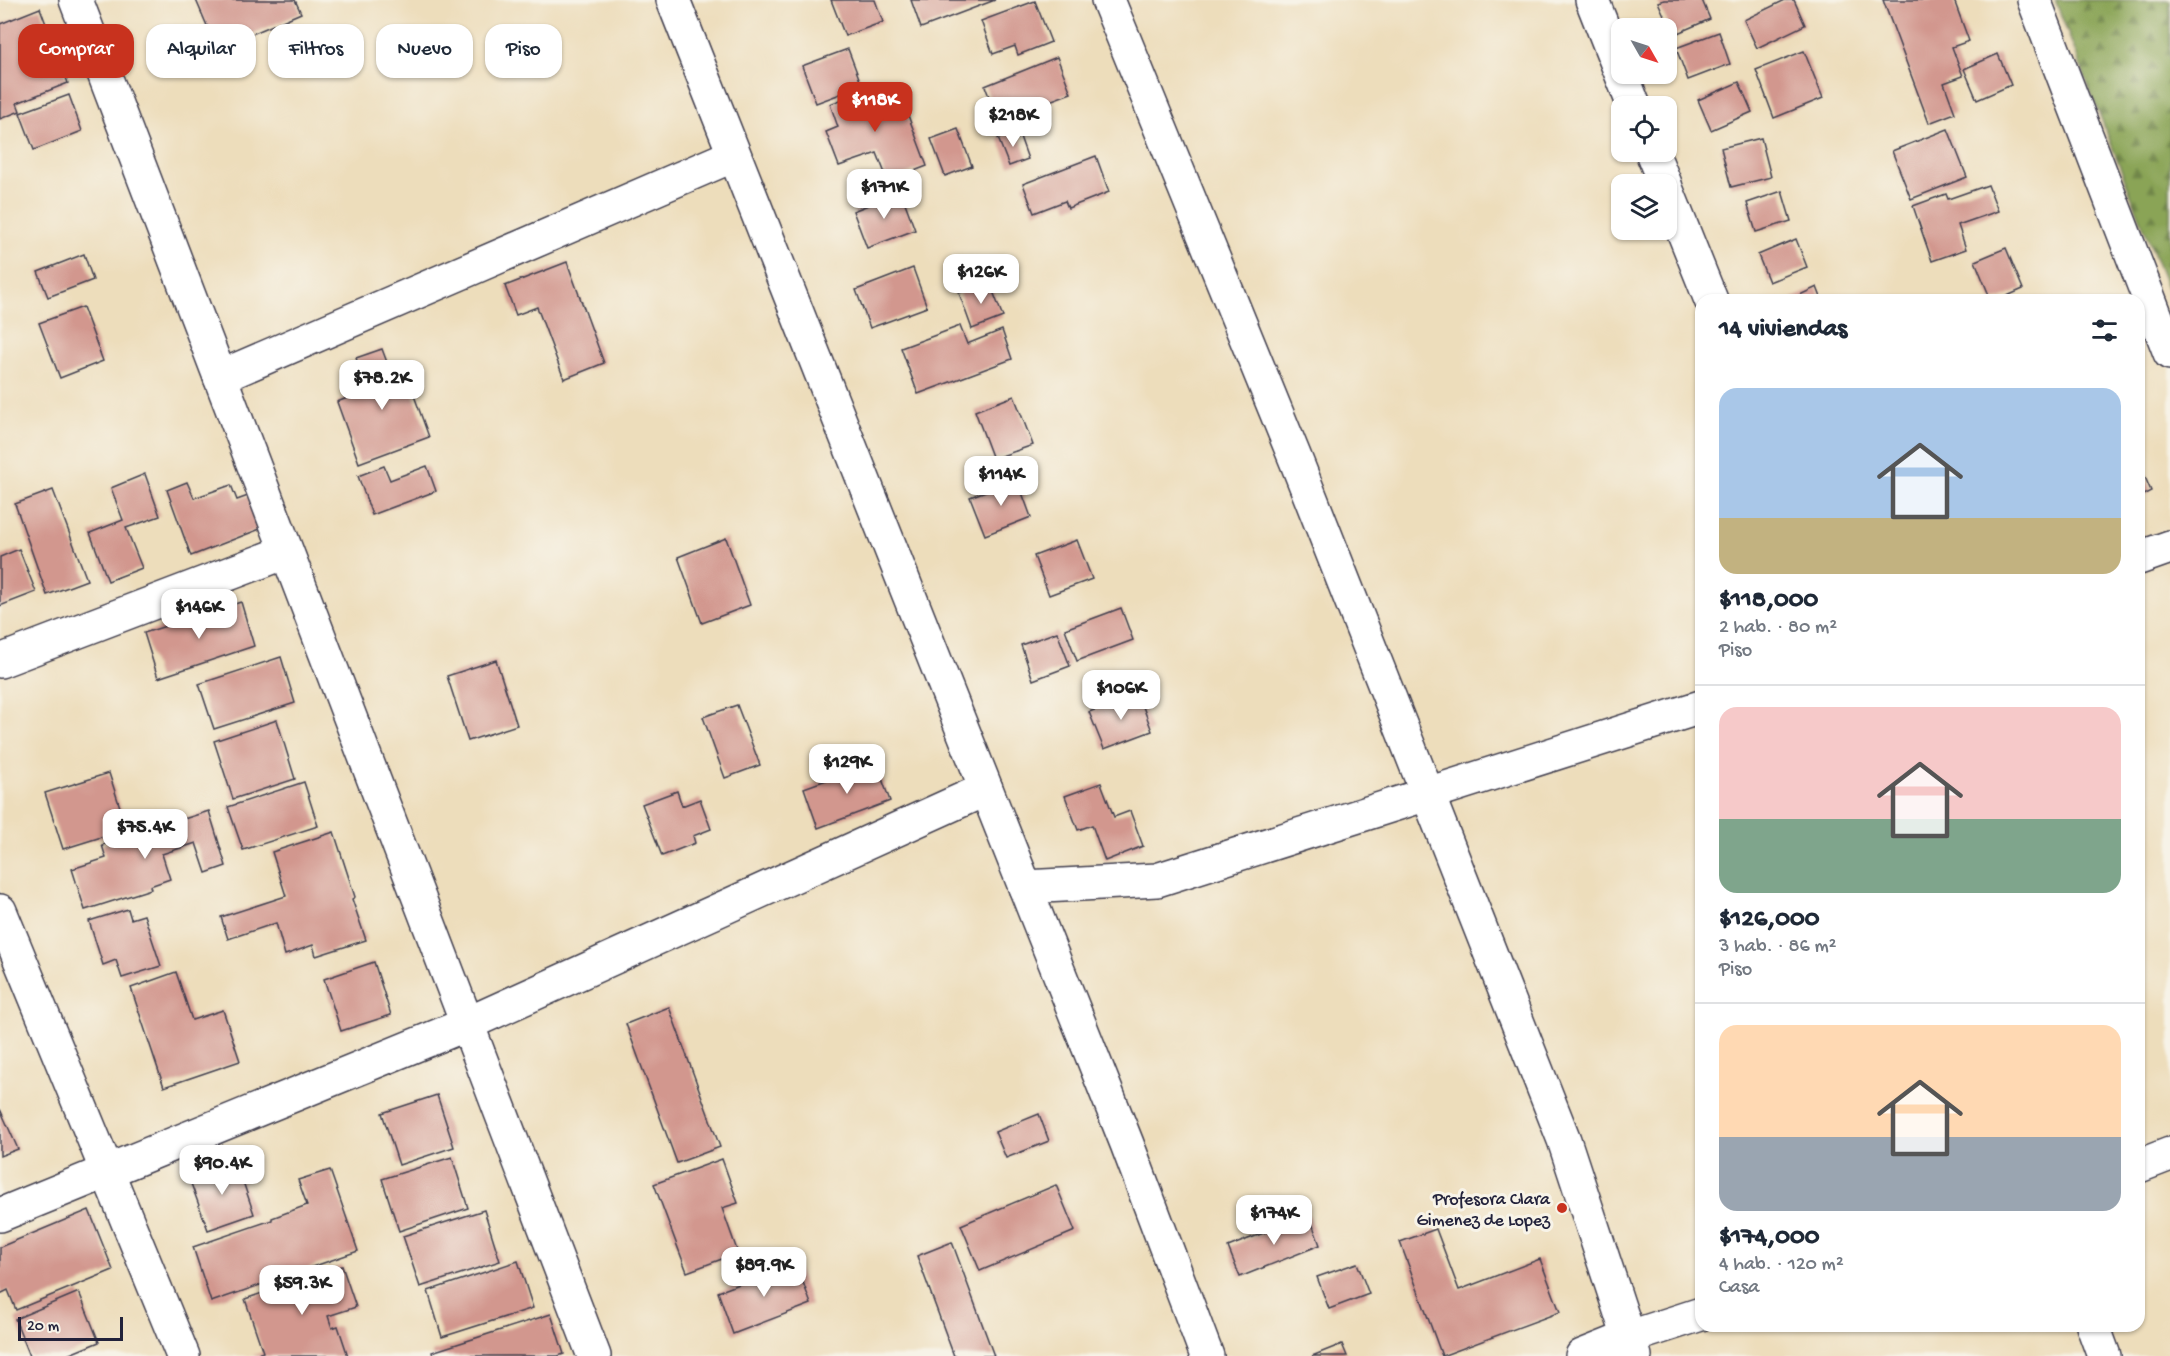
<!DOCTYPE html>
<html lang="es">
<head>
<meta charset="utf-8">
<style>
	body { margin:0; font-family:"Gochi Hand",sans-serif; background:#f6f6f7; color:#1f2937; height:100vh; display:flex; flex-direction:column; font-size:22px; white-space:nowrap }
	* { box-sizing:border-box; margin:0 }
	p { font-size:20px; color:#747a83 }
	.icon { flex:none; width:33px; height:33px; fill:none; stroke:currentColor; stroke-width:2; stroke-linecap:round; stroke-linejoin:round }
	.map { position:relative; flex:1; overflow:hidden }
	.details { position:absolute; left:1695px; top:294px; width:450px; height:1038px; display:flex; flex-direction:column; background:#fff; border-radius:18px; box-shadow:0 2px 4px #0004 }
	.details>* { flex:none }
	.top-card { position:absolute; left:18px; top:24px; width:570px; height:54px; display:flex; gap:12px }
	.needle { width:39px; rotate:129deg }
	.controls { position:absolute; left:1611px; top:18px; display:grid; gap:12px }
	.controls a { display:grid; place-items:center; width:66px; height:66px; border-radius:12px; background:#fff; box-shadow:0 2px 4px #0004; font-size:30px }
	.scale { position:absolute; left:18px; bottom:15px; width:105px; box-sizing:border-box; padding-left:6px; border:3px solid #22223b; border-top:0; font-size:16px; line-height:21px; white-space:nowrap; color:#22223b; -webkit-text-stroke:4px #f7f3e8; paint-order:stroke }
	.price { position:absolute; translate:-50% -51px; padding:0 14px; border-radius:12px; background:#fff; color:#222; font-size:20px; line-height:39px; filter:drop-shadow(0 2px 3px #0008) }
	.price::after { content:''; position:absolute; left:50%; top:36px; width:18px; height:14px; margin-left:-9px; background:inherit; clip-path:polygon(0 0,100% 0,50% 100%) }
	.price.active { background:#c8321e; color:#fff }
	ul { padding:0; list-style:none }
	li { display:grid; align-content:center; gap:12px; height:318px; padding:0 24px }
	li+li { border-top:2px solid #e0e1e3 }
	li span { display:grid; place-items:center; height:186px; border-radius:18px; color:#555 }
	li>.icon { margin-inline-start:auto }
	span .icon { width:108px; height:108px; fill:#fffc; stroke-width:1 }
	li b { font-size:26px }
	h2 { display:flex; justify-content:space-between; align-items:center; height:72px; padding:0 24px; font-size:26px }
	.pill { padding:0 21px; border-radius:18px; background:#fff; box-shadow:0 2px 4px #0004; font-size:21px; line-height:54px }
	.pill.active { background:#c8321e; color:#fff }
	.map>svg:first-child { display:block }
	.forest { fill:url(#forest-firs); stroke:#566348; stroke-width:1.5 }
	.building { fill:#d2978e }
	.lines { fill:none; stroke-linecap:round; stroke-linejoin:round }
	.minor-casing { stroke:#403e4e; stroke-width:36 }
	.minor { stroke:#fff; stroke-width:33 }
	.poi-dot { fill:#c8321e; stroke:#f7f3e8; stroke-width:2 }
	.labels { text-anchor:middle; stroke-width:6; stroke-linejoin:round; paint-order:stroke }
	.poi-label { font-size:18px; fill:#22223b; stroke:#f7f3e8; text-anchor:end }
</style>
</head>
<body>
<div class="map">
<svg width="2170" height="1356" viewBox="0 0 2170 1356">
	<defs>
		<pattern id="forest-firs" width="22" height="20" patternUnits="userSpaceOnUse" patternTransform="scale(1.5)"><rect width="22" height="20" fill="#8aa456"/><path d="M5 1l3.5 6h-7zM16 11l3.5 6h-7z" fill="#708548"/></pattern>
	</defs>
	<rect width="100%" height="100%" fill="#f7f3e8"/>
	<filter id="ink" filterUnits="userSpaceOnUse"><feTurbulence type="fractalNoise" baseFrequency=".0167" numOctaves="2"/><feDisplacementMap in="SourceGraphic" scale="12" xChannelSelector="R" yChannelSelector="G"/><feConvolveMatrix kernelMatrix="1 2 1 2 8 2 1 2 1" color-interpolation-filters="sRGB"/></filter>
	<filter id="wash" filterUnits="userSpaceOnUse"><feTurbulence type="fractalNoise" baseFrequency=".008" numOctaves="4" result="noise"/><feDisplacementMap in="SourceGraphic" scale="24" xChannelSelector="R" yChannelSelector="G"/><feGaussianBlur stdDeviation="1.35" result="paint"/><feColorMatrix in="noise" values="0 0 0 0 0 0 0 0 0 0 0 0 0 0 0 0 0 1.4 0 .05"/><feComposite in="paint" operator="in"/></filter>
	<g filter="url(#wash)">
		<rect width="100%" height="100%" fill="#edddbb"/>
		<polygon class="forest" points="2055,0 2170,0 2170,295"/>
		<g id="blocks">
			<g class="building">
				<polygon points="196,0 295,0 301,13 217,49"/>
				<polygon points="831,0 875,0 883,22 845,36"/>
				<polygon points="911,0 995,0 921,28"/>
				<polygon points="1664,0 1702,0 1710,19 1673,35 1658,2"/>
				<polygon points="1785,0 1794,0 1805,25 1757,48 1744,20"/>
				<polygon points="1883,0 1954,0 1969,41 1952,47 1963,76 1944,83 1955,113 1929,123"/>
				<polygon points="1035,1 1051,42 1018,55 1015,46 993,54 981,21"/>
				<polygon points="40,8 68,83 17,103 20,111 0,119 0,24"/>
				<polygon points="1719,32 1730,64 1688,80 1676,48"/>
				<polygon points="848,49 862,86 816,103 802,66"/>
				<polygon points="1804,51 1823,98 1774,118 1756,70"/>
				<polygon points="1998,54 2011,85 1977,100 1964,69"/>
				<polygon points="1057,57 1071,93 998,120 985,86"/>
				<polygon points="1739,82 1752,112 1711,130 1698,100"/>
				<polygon points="882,84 890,107 903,102 927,166 888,181 877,153 839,166 826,132 838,127 830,104"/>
				<polygon points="69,95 82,131 34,150 20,113"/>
				<polygon points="958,129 972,166 945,176 931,139"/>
				<polygon points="1948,129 1967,177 1911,199 1892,151"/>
				<polygon points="1018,131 1028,159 1009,166 998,138"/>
				<polygon points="1761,138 1771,177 1731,187 1721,148"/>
				<polygon points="1096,156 1109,192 1068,208 1065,201 1034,213 1023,184"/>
				<polygon points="1988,185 1998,211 1958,225 1966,249 1932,261 1913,206 1946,194 1948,199"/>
				<polygon points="1782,191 1791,221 1756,232 1747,203"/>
				<polygon points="901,192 915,230 867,248 853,211"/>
				<polygon points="1796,239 1807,267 1769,282 1758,255"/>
				<polygon points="2006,248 2023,289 1998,300 1991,300 1975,261"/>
				<polygon points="84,254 93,280 48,297 38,272"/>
				<polygon points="567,262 604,363 564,379 537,307 516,315 505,286"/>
				<polygon points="913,268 927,307 870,328 856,290"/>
				<polygon points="989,281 1003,317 972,329 959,293"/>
				<polygon points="1817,287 1822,300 1789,300"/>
				<polygon points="83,307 103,361 60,378 39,323"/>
				<polygon points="960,326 967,344 1002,330 1012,359 918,394 901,348"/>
				<polygon points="382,349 394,381 407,376 429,437 359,463 337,402 368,390 356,358"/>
				<polygon points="1014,396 1033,445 993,459 975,411"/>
				<polygon points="2139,463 2151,491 2139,497"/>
				<polygon points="384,466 390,480 427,466 436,491 372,515 358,476"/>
				<polygon points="145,474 160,516 126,528 142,568 108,581 90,533 123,520 111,488"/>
				<polygon points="1017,479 1031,517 985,535 970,497"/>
				<polygon points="187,482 194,498 231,485 237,500 248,496 260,529 191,556 167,490"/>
				<polygon points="53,490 87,580 47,595 15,504"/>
				<polygon points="726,538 750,605 702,623 678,557"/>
				<polygon points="1077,540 1092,579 1049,595 1034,556"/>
				<polygon points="19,549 36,592 0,606 0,557"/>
				<polygon points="241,602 254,646 158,678 144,633"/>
				<polygon points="1121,608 1133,640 1077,661 1065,629"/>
				<polygon points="1057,632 1070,666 1033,680 1021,645"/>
				<polygon points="281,657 295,703 214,729 199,684"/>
				<polygon points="496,660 517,725 468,741 447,676"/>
				<polygon points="1138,693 1152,731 1104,749 1089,712"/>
				<polygon points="737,705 760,765 725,778 703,717"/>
				<polygon points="277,720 295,779 233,799 214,741"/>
				<polygon points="876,762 890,801 818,828 804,788"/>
				<polygon points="109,773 127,829 63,849 45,793"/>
				<polygon points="304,782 318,826 243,850 228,807"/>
				<polygon points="1101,783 1114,817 1130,811 1143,846 1105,861 1092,825 1078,830 1065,796"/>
				<polygon points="677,791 682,806 700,799 711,829 693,836 695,843 662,856 642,804"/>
				<polygon points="209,811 226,866 206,873 196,843 162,854 170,879 150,886 151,889 85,910 72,869 106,858 102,845"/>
				<polygon points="334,832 355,897 352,899 366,940 316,956 313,945 285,955 276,923 228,939 221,917 286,896 272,852"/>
				<polygon points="128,909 131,919 144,915 161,966 122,978 116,960 103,965 89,921"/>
				<polygon points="374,962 391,1015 341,1031 324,979"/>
				<polygon points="176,972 192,1020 223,1010 240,1061 164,1087 131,988"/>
				<polygon points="669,1007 720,1147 677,1163 626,1024"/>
				<polygon points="437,1095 454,1147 399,1165 382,1113"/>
				<polygon points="0,1109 18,1149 0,1156"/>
				<polygon points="1039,1114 1049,1141 1006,1158 995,1132"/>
				<polygon points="452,1157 468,1208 399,1231 382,1179"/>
				<polygon points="722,1159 738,1203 722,1208 738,1253 687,1272 654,1184"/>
				<polygon points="236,1161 254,1214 208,1230 189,1178"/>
				<polygon points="330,1170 358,1251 211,1302 193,1247 272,1220 272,1218 307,1205 298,1180"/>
				<polygon points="1056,1185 1075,1231 980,1271 961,1225"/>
				<polygon points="89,1210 113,1270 16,1310 8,1290 0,1294 0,1247"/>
				<polygon points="484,1210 500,1261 420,1287 403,1236"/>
				<polygon points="1309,1215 1320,1245 1240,1277 1228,1247"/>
				<polygon points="1436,1229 1459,1290 1540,1259 1560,1312 1442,1356 1400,1242"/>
				<polygon points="952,1242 994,1356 954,1356 917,1256"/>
				<polygon points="518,1261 533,1308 442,1337 428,1291"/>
				<polygon points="796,1263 811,1304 733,1334 718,1292"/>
				<polygon points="1357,1263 1369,1294 1329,1309 1317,1277"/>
				<polygon points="342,1266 356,1307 328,1316 332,1328 338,1326 348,1356 252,1356 263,1352 245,1299"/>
				<polygon points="79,1292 99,1342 65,1356 30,1356 15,1319"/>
				<polygon points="551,1314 564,1354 558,1356 433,1356 432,1352"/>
				<polygon points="1342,1344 1347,1356 1312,1356"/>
			</g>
		</g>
	</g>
	<g filter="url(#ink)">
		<use href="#blocks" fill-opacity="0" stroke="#403e4e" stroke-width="1.5"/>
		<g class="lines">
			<g class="minor-casing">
				<g id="minor">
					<polyline points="76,0 594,1356"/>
					<polyline points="673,0 1127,1144 1207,1356"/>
					<polyline points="1108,0 1297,463 1564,1140 1635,1356"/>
					<polyline points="1592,0 1634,106"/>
					<polyline points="2034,0 2170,353"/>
					<polyline points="1652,152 1665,184"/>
					<polyline points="1666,188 1711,300"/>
					<polyline points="220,377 734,155"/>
					<polyline points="2139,558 2170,547"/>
					<polyline points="0,661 286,552"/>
					<polyline points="1025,887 1157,880 1701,707"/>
					<polyline points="0,911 183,1356"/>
					<polyline points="2139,1166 2170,1154"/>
					<polyline points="0,1215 467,1024 986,789"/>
					<polyline points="2093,1326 2104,1356"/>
					<polyline points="1582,1356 1627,1338 1701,1314"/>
				</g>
			</g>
			<use href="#minor" class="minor"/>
		</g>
	</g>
	<circle class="poi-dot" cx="1562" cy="1208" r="6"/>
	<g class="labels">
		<g class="poi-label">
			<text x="1550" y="1204">Profesora Clara<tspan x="1550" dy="21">Gimenez de Lopez</tspan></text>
		</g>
	</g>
</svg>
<div class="controls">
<a><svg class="needle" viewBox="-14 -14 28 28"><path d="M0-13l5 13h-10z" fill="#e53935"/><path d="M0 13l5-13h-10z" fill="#747a83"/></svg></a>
<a><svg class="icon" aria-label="locate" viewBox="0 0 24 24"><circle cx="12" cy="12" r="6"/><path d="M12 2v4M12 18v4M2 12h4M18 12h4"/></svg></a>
<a><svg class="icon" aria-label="layers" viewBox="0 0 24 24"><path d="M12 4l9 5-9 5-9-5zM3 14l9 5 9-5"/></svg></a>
</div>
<div class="scale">20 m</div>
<b class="price active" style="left:875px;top:133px">$118K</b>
<b class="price" style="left:1013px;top:148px">$218K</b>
<b class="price" style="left:884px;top:220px">$171K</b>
<b class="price" style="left:981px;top:305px">$126K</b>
<b class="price" style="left:382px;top:411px">$78.2K</b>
<b class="price" style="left:1001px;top:507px">$114K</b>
<b class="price" style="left:199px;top:640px">$146K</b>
<b class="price" style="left:1121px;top:721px">$106K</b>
<b class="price" style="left:847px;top:795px">$129K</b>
<b class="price" style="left:145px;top:860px">$75.4K</b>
<b class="price" style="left:222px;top:1196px">$90.4K</b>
<b class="price" style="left:1274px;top:1246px">$174K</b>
<b class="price" style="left:764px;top:1298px">$89.9K</b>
<b class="price" style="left:302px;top:1316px">$59.3K</b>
<div class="top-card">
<a class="pill active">Comprar</a>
<a class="pill">Alquilar</a>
<a class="pill">Filtros</a>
<a class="pill">Nuevo</a>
<a class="pill">Piso</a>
</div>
<section class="details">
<h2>14 viviendas<svg class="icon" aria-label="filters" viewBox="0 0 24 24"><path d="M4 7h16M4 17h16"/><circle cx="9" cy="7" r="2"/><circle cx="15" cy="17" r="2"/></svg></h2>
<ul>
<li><span style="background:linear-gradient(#a9c7e8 70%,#c2b280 0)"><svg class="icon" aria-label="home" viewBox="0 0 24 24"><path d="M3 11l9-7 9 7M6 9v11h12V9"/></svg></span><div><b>$118,000</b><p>2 hab. · 80 m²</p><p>Piso</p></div></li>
<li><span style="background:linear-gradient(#f6c9c9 60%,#7fa58c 0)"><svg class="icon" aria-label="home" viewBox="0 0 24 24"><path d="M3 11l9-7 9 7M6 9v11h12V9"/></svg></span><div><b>$126,000</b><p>3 hab. · 86 m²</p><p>Piso</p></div></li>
<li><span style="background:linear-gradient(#ffd9b3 60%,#9aa5b1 0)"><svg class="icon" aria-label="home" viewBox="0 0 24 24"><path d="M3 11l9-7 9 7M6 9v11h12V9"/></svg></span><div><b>$174,000</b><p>4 hab. · 120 m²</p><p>Casa</p></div></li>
</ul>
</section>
</div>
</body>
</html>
